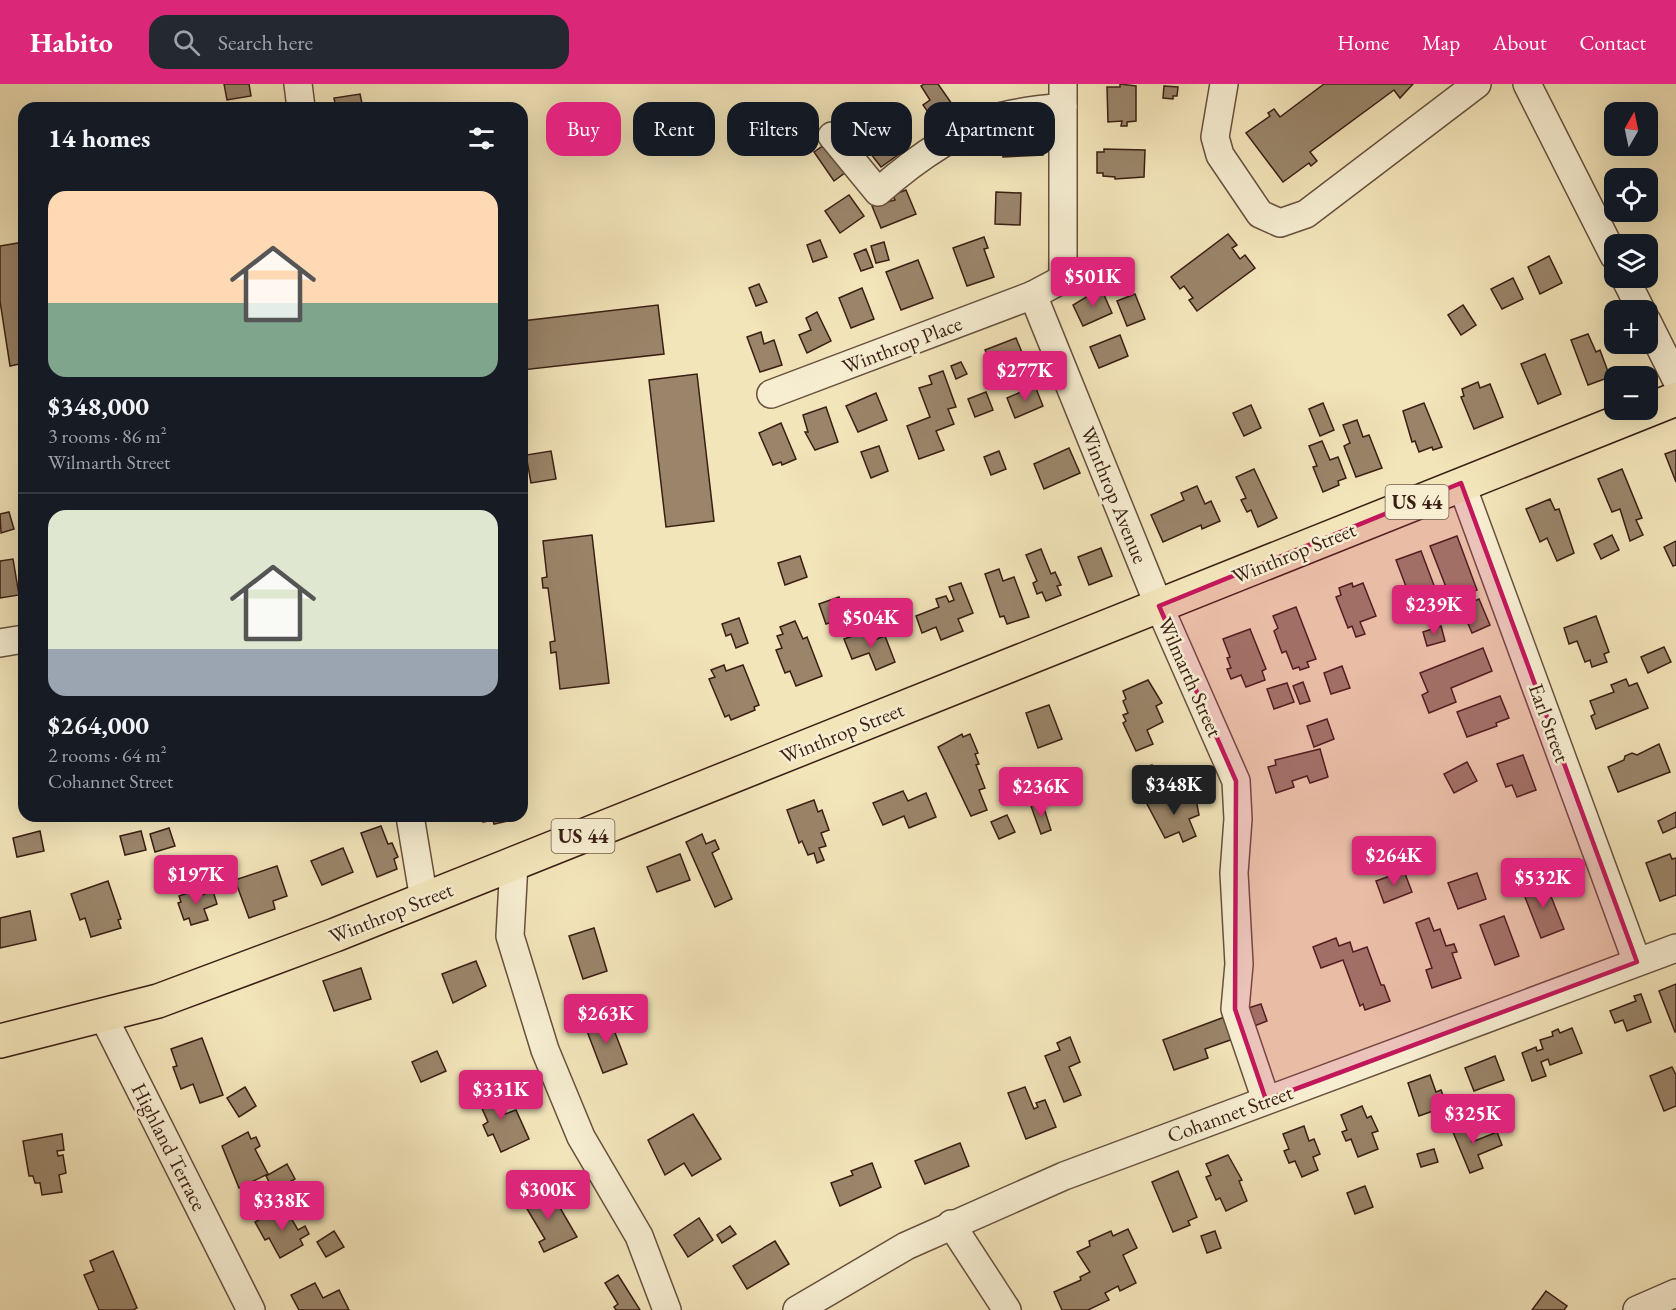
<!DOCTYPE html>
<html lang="en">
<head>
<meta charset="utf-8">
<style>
	body { margin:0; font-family:"EB Garamond",serif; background:#242831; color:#f1f3f6; height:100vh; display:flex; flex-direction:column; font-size:22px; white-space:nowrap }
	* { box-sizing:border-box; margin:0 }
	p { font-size:20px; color:#9ea1a6 }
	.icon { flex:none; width:33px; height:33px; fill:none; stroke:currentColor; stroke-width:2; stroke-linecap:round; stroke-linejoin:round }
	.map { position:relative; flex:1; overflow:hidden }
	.panel { position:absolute; left:18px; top:18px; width:510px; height:720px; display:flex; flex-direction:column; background:#171b24; border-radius:18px; box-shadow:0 6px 24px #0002 }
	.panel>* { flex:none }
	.top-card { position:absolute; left:546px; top:18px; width:570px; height:54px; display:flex; gap:12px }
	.needle { width:39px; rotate:9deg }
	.buttons { position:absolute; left:1604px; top:18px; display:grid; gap:12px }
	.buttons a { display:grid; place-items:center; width:54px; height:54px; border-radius:12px; background:#171b24; box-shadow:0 6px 24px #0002; font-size:30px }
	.price { position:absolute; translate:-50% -51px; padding:0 14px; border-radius:6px; background:#db2777; color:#fff; font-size:20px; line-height:39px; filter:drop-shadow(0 2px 3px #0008) }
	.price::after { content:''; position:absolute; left:50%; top:36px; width:18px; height:14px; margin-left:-9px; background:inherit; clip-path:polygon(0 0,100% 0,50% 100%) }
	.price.active { background:#222; color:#fff }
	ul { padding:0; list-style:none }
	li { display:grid; align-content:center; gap:12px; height:318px; padding:0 30px }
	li+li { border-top:2px solid #363941 }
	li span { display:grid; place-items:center; height:186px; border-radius:18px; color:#555 }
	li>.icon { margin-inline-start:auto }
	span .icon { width:108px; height:108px; fill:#fffc; stroke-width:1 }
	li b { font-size:26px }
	h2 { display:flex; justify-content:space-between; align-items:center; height:72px; padding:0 30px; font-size:26px }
	.chip { padding:0 21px; border-radius:18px; background:#171b24; box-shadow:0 6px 24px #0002; font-size:21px; line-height:54px }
	.chip.active { background:#db2777; color:#fff }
	header { display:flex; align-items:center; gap:36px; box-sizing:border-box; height:84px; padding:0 30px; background:#db2777; color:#fff }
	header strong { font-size:28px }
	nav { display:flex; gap:33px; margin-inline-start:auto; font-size:21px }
	.search { width:420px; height:54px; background:#242831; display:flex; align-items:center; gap:15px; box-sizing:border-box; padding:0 21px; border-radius:18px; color:#9ea1a6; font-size:22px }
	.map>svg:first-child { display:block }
	.building { fill:#9a856a; stroke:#3a1e14; stroke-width:1.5 }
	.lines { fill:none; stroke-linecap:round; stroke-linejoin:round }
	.minor-casing { stroke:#68503e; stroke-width:30 }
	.highway-casing { stroke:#3a1e14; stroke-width:36 }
	.minor { stroke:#f7eed2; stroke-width:27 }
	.highway { stroke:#f3e5ba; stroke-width:33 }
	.marked { fill:#c2185b; fill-opacity:0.2; stroke:#c2185b; stroke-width:4.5; stroke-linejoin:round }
	.labels { text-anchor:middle; stroke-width:5; stroke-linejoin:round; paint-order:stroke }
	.shield { fill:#f7eed2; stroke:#735c4d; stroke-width:1.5 }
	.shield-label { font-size:20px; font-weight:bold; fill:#3a1e14 }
	.street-label { font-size:21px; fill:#3a1e14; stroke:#f7eed2 }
</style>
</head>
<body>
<header>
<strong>Habito</strong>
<div class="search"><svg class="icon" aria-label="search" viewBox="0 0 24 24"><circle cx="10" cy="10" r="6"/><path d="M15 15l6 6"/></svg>Search here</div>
<nav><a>Home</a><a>Map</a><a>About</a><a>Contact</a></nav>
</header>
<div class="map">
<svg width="1676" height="1226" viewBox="0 0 1676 1226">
	<rect width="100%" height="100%" fill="#f3e5ba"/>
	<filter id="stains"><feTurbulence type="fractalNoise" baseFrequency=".00333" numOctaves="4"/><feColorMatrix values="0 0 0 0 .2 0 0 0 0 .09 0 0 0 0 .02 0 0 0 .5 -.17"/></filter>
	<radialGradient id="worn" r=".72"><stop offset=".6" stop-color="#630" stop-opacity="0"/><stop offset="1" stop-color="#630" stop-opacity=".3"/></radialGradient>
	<g class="building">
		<polygon points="224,0 249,0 251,12 227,16"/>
		<polygon points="924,0 938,0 959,30 939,44 923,21 930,16 921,2"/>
		<polygon points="1120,0 1136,2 1136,37 1127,38 1127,42 1121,42 1122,37 1108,38 1107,3 1120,3"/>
		<polygon points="1324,0 1413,0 1400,14 1394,6 1310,68 1317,77 1311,82 1309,79 1283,98 1246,49 1270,32 1268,29 1274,25 1280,33"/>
		<polygon points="1164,2 1178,3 1177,12 1173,12 1173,15 1163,14"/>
		<polygon points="360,10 363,24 336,24 334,14"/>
		<polygon points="881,40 889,50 886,52 892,60 894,58 902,68 881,83 860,56"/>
		<polygon points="1041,46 1043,71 1003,73 1002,61 1008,60 1007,48"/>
		<polygon points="827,59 846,88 834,97 814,68"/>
		<polygon points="1104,65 1145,66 1144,93 1115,95 1115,93 1103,92 1103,89 1097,89 1097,68 1104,68"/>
		<polygon points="906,106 916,130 881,144 872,122 895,116 893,111"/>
		<polygon points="996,108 1021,109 1020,141 995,140"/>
		<polygon points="849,111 864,132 840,149 825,127"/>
		<polygon points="1228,150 1237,161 1232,164 1240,175 1245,171 1255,184 1197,227 1189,216 1193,214 1184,202 1180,205 1171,193"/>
		<polygon points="984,153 988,164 984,165 994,193 967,202 953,164"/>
		<polygon points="820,156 827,173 813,178 807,161"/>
		<polygon points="24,158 24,279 10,282 0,217 0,162"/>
		<polygon points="884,158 889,176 876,179 871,162"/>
		<polygon points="866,165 873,183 861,187 854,170"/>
		<polygon points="1549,172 1562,199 1540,210 1528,183"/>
		<polygon points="918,176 933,214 901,226 886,188"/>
		<polygon points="1513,194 1523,215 1502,225 1491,205"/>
		<polygon points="759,200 767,218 756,222 749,204"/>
		<polygon points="862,204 874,235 851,244 839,214"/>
		<polygon points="1101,204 1112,229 1083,242 1073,221"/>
		<polygon points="1135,210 1145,235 1127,242 1117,217"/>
		<polygon points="658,221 664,270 522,286 522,237"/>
		<polygon points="1463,221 1476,241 1461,251 1448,231"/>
		<polygon points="817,228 831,257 807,269 799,251 811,246 806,234"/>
		<polygon points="761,248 764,260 774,256 782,281 760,288 747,253"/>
		<polygon points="1588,250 1596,268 1600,266 1610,293 1588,301 1571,256"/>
		<polygon points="1120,251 1128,272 1099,284 1090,263"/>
		<polygon points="1016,254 1026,278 995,290 985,266"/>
		<polygon points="1545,270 1561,310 1538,320 1521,280"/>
		<polygon points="961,278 967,290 956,295 951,282"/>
		<polygon points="943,287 956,323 948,325 954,340 936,347 944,366 919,375 907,342 930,333 919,304 932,300 929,292"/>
		<polygon points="697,290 714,437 666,443 649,296"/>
		<polygon points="1478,298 1480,304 1490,300 1503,333 1474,345 1461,313 1464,312 1462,305"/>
		<polygon points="1035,302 1043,322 1015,334 1007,314"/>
		<polygon points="986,308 993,326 975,333 968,315"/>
		<polygon points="876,309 887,336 858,348 846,322"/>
		<polygon points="1323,319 1334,346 1320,352 1309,325"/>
		<polygon points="1424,319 1442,363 1433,366 1432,363 1419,368 1415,357 1412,358 1403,327"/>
		<polygon points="1251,321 1261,344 1244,352 1233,329"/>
		<polygon points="826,323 838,358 815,366 805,348 808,348 803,331"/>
		<polygon points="1357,336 1363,353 1369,351 1382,384 1356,393 1344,362 1350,359 1343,341"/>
		<polygon points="781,339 796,375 782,381 781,378 773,381 759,349"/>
		<polygon points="1322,357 1330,376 1338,373 1346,394 1338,397 1339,401 1323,408 1313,383 1317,382 1309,362"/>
		<polygon points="879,362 888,387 871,394 861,368"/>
		<polygon points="1069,364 1080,389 1044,405 1034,380"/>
		<polygon points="1676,366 1676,398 1665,370"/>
		<polygon points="551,367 556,395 531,399 526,371"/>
		<polygon points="999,367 1006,385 991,391 984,373"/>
		<polygon points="1254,385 1277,434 1258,443 1251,426 1247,428 1241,416 1246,414 1236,393"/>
		<polygon points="1622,385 1642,434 1636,436 1643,451 1630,457 1620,425 1612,428 1598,395"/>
		<polygon points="1197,402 1205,420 1211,417 1220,437 1202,445 1201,441 1163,458 1151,431 1184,416 1181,409"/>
		<polygon points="1550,415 1555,426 1559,425 1574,469 1557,477 1547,454 1540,458 1526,425"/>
		<polygon points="9,428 14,445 1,449 0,430"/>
		<polygon points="592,451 609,599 560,605 556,568 551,569 550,558 555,557 548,504 543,504 542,494 547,493 543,457"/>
		<polygon points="1612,451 1619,466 1601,475 1594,460"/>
		<polygon points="1457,452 1477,506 1451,516 1430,462"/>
		<polygon points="1676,457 1676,481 1673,482 1664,463"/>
		<polygon points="1101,464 1112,492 1089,501 1078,473"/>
		<polygon points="1041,465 1051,490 1055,488 1061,501 1057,502 1061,511 1046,517 1042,508 1037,510 1033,499 1037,497 1026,471"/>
		<polygon points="1421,467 1441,520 1416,529 1396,476"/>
		<polygon points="800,472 807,493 785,501 778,479"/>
		<polygon points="13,475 19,511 0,514 0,477"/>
		<polygon points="999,485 1003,497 1014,493 1029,533 1007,540 1004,532 1000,533 985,490"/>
		<polygon points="961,499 973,529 958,535 963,547 941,556 936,543 922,549 916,532 939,523 936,515 946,512 949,518 954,516 949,503"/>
		<polygon points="1352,499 1353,503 1363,499 1376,532 1360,538 1365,550 1356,553 1352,542 1348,544 1336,513 1341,511 1339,504"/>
		<polygon points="839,513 846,533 826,540 819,520"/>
		<polygon points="1479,515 1490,541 1472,549 1461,523"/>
		<polygon points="1296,523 1316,575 1307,578 1309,583 1300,586 1299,583 1293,585 1286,567 1282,569 1274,547 1278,544 1273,532"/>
		<polygon points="1596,532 1609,568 1604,570 1607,578 1592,583 1590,576 1585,578 1577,557 1569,560 1564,544"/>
		<polygon points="739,534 748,559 736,564 731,550 726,552 722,540"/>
		<polygon points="795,537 803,555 807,553 822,592 796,602 790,587 785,589 776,566 782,564 777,552 783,550 780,543"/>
		<polygon points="1441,542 1445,557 1427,562 1423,548"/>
		<polygon points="1250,545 1266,585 1262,587 1265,596 1246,603 1241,591 1231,595 1227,585 1231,584 1227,574 1230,573 1223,555"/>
		<polygon points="867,547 871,557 885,552 895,578 876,586 869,569 852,575 844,555"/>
		<polygon points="1664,563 1671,578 1648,589 1641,573"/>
		<polygon points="1483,564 1492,587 1451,604 1456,618 1429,629 1422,611 1428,608 1420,589"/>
		<polygon points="724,581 726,587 743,581 759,621 754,623 755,626 731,636 729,631 725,633 709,595 715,593 711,586"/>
		<polygon points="1342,582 1350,604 1331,610 1324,589"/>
		<polygon points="1626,595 1629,602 1637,599 1648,624 1596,645 1591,632 1595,630 1590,617 1614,608 1611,601"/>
		<polygon points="1148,596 1162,619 1156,622 1163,638 1147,646 1153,660 1136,667 1123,639 1126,637 1123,631 1128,629 1123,617 1126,615 1123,607"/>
		<polygon points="1303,598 1310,617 1300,620 1293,602"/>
		<polygon points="1287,599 1294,618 1274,625 1267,605"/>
		<polygon points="1500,612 1509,634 1496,639 1497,642 1467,653 1457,628"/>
		<polygon points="1049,621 1062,655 1038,664 1026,629"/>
		<polygon points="1327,635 1334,655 1314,663 1307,642"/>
		<polygon points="962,650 963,653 970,650 978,669 975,670 979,680 976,681 985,704 979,706 987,726 971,732 938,663"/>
		<polygon points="1659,660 1670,688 1618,708 1608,683 1624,676 1625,672 1632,669 1637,671"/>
		<polygon points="1320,665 1328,693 1310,699 1307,692 1292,697 1294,703 1276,709 1268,683 1276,681 1275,676"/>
		<polygon points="1523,671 1536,706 1517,713 1512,701 1506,703 1497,680"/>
		<polygon points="1467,678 1477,697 1454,709 1444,690"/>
		<polygon points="1152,681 1160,700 1152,704 1143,684"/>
		<polygon points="903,707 908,717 926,709 936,733 909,744 904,732 883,741 873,719"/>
		<polygon points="1165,710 1169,719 1186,711 1189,718 1196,715 1199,731 1189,735 1196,752 1183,758 1179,748 1165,754 1146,718"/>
		<polygon points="814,716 818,728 822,726 829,746 821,749 826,762 819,764 824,776 817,779 814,769 808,771 802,757 799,759 787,726"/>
		<polygon points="1042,718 1051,746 1041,750 1031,722"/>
		<polygon points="1676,728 1676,743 1663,749 1658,737"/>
		<polygon points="1007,731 1015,748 999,755 991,738"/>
		<polygon points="482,732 507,732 508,737 494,740 493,736 483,738"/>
		<polygon points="381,742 388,760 392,759 398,773 394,775 397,785 377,793 361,749"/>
		<polygon points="169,744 175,762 155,768 150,750"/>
		<polygon points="40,747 44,767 17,773 13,754"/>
		<polygon points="141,747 146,766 125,771 120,752"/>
		<polygon points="702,750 706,760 715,756 719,765 712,769 732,815 715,823 686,758"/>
		<polygon points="343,764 353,788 322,801 311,777"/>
		<polygon points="680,770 690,796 657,808 647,783"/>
		<polygon points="1670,770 1672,775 1676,774 1676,811 1660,817 1646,779"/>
		<polygon points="277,782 287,812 273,817 275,825 249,834 235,796"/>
		<polygon points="1404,787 1412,808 1384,819 1376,797"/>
		<polygon points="1477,789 1486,815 1458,825 1448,799"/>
		<polygon points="1537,796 1539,802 1546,800 1564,845 1541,854 1523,808 1526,807 1523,801"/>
		<polygon points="108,797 121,835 118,836 121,844 91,853 85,834 80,836 71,810"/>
		<polygon points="197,806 199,812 213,807 217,820 204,825 208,836 191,841 189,834 184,836 178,819 181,818 179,812"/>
		<polygon points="30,827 36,856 0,864 0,834"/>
		<polygon points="1504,832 1519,872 1495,881 1480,841"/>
		<polygon points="1429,834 1434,847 1440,845 1446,862 1454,860 1457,868 1452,869 1461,894 1432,904 1426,886 1432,884 1416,839"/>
		<polygon points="594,844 607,887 583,895 569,852"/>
		<polygon points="1336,854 1339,862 1350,858 1353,868 1367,863 1381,901 1384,901 1390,917 1365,926 1363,920 1360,922 1343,876 1321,884 1313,863"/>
		<polygon points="476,877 486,902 453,919 442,890"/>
		<polygon points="361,884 371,915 334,927 323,897"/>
		<polygon points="1676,900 1676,948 1675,948 1659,907"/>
		<polygon points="1641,910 1651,938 1627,947 1623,936 1615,939 1610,927 1636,917 1634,912"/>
		<polygon points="1261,920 1267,937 1249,944 1242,926"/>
		<polygon points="1227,932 1236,954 1205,965 1208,974 1174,986 1163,956"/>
		<polygon points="609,933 627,980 603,989 585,942"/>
		<polygon points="1572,944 1582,969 1550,981 1548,975 1541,978 1546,992 1532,997 1522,969 1536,963 1537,967 1543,965 1540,956 1553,952 1552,948 1558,945 1560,949"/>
		<polygon points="1070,953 1080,978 1069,983 1081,1011 1064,1018 1045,972 1060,966 1057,959"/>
		<polygon points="202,954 223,1011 200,1019 193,1000 181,1005 173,983 177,982 171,965"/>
		<polygon points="437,967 446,987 421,998 412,978"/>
		<polygon points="1495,972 1504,996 1474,1007 1465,984"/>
		<polygon points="1672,983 1676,991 1676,1022 1664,1027 1650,992"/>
		<polygon points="1430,991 1436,1008 1441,1006 1447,1022 1419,1032 1408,999"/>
		<polygon points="496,1001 505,1030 516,1026 529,1055 501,1068 493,1050 488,1052 483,1041 488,1038 476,1011"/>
		<polygon points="245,1003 256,1022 239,1033 227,1014"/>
		<polygon points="1025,1003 1034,1025 1038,1023 1036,1019 1045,1016 1056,1043 1026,1055 1008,1009"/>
		<polygon points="1362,1022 1367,1034 1371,1032 1378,1047 1372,1049 1378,1065 1358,1073 1351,1055 1346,1057 1342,1048 1347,1046 1341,1031"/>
		<polygon points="693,1030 721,1075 692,1092 684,1079 665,1091 648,1056"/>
		<polygon points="1463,1035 1472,1058 1497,1048 1502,1061 1478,1071 1483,1084 1470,1089 1450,1041"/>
		<polygon points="1304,1042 1309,1057 1314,1055 1320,1070 1313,1073 1318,1086 1302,1093 1295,1077 1289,1079 1284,1067 1289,1065 1283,1050"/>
		<polygon points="248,1048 251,1055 256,1053 260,1062 255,1065 268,1090 239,1104 222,1062"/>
		<polygon points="62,1050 64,1066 57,1067 58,1072 63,1071 66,1089 59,1091 62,1108 42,1111 40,1099 35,1099 33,1092 29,1092 23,1057"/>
		<polygon points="960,1059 969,1082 925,1100 915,1077"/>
		<polygon points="1434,1065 1438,1078 1421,1083 1417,1070"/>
		<polygon points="1228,1071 1242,1096 1239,1097 1247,1117 1226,1127 1220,1114 1216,1116 1206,1093 1211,1091 1206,1080"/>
		<polygon points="872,1079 881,1103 840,1122 831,1099 853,1091 851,1087"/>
		<polygon points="287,1080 295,1095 274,1107 266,1092"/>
		<polygon points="1178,1087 1197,1133 1188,1137 1190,1141 1173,1148 1152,1098"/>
		<polygon points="1365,1102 1373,1123 1355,1130 1347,1109"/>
		<polygon points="538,1105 549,1127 559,1122 577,1153 544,1168 539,1158 545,1155 520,1113"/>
		<polygon points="284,1122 298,1146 305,1142 309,1150 300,1155 303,1161 280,1174 269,1154 265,1156 255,1138"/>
		<polygon points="699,1134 713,1156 688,1173 674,1151"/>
		<polygon points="730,1142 736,1150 722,1159 717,1151"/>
		<polygon points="1128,1145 1137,1164 1123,1171 1136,1199 1120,1207 1118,1202 1105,1209 1109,1216 1088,1226 1062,1226 1054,1208 1081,1196 1080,1193 1090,1188 1077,1168 1090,1162 1089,1157 1111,1147 1113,1152"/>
		<polygon points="334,1147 344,1163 326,1173 317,1158"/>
		<polygon points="1215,1147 1221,1164 1207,1169 1201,1152"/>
		<polygon points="775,1157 789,1180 747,1205 733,1182"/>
		<polygon points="113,1167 137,1224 133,1226 99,1226 84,1191 94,1187 90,1177"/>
		<polygon points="618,1191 640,1226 616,1226 614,1223 618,1220 605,1199"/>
		<polygon points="315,1199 323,1214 339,1206 349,1226 299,1226 291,1211"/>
		<polygon points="1546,1207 1567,1222 1564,1226 1532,1226"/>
	</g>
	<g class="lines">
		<g class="minor-casing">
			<g id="minor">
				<polyline points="298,0 301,24"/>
				<polyline points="1063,0 1063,195 1033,211 1159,522 1236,697 1238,735 1234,789 1239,880 1235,925 1266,1016"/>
				<polyline points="1224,0 1215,53 1220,71 1260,130 1280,139 1306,130 1477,0"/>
				<polyline points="1527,0 1614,172"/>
				<path d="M832 52 878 108C914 76 956 46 1003 32 1023 27 1043 25 1063 23"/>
				<polyline points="1625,194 1641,226"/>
				<polyline points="1647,237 1676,295"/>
				<polyline points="771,310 1033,211"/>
				<polyline points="1461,399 1637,878"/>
				<polyline points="0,559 24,555"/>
				<polyline points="410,732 424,816"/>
				<polyline points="514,779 510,852 545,966 581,1053 639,1152 667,1226"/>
				<polyline points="103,932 251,1226"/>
				<polyline points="951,1140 1007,1226"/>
				<polyline points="797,1226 906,1162 1064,1092 1676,864"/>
				<polyline points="1637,1226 1676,1209"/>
			</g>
		</g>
		<g class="highway-casing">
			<polyline id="highway" points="0,957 158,917 335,851 1676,315"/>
		</g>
		<use href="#minor" class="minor"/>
		<use href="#highway" class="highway"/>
	</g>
	<path class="marked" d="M1461 399 1637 878 1266 1016 1235 925 1236 697 1159 522Z"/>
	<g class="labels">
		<g class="shield">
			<rect x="1385.5" y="401" width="63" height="34" rx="4.5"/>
			<rect x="551.5" y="735" width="63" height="34" rx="4.5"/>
		</g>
		<g class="shield-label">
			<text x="1417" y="425">US 44</text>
			<text x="583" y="759">US 44</text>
		</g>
		<g class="street-label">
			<text transform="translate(902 261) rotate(-21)" y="7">Winthrop Place</text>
			<text transform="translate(1114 411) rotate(68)" y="7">Winthrop Avenue</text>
			<text transform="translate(1294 469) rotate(-22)" y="7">Winthrop Street</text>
			<text transform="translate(1190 593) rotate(66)" y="7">Wilmarth Street</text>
			<text transform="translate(1549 639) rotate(70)" y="7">Earl Street</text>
			<text transform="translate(842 649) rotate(-22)" y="7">Winthrop Street</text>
			<text transform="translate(391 829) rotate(-22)" y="7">Winthrop Street</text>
			<text transform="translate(1230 1030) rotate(-20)" y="7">Cohannet Street</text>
			<text transform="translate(169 1063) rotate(63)" y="7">Highland Terrace</text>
		</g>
	</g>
	<rect width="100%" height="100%" filter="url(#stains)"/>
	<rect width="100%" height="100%" fill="url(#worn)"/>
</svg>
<div class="buttons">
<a><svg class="needle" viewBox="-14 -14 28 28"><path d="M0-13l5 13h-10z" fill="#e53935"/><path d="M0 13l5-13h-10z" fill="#9ea1a6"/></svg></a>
<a><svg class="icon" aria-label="locate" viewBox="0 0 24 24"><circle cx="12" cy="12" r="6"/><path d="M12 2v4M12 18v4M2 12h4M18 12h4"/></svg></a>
<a><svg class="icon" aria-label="layers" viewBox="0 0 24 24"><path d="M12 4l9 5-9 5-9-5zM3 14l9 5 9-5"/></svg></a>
<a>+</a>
<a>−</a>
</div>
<b class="price" style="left:1093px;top:224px">$501K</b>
<b class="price" style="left:1025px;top:318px">$277K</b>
<b class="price" style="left:1434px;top:552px">$239K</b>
<b class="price" style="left:871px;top:565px">$504K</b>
<b class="price active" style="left:1174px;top:732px">$348K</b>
<b class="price" style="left:1041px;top:734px">$236K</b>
<b class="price" style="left:1394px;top:803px">$264K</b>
<b class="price" style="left:196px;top:822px">$197K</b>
<b class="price" style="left:1543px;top:825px">$532K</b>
<b class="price" style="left:606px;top:961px">$263K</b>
<b class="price" style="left:501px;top:1037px">$331K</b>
<b class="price" style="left:1473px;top:1061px">$325K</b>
<b class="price" style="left:548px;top:1137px">$300K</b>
<b class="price" style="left:282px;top:1148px">$338K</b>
<div class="top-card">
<a class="chip active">Buy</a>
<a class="chip">Rent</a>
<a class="chip">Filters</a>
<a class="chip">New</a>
<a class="chip">Apartment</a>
</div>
<section class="panel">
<h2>14 homes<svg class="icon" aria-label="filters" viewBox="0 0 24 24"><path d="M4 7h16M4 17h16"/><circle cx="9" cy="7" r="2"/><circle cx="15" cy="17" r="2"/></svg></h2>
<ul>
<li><span style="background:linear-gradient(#ffd9b3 60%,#7fa58c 0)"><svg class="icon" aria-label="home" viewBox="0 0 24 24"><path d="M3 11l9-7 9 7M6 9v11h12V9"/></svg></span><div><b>$348,000</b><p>3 rooms · 86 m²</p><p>Wilmarth Street</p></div></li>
<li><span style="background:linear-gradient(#dfe7d0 75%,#9aa5b1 0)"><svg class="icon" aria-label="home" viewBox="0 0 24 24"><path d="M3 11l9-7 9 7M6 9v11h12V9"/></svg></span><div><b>$264,000</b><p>2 rooms · 64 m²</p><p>Cohannet Street</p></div></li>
</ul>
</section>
</div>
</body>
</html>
